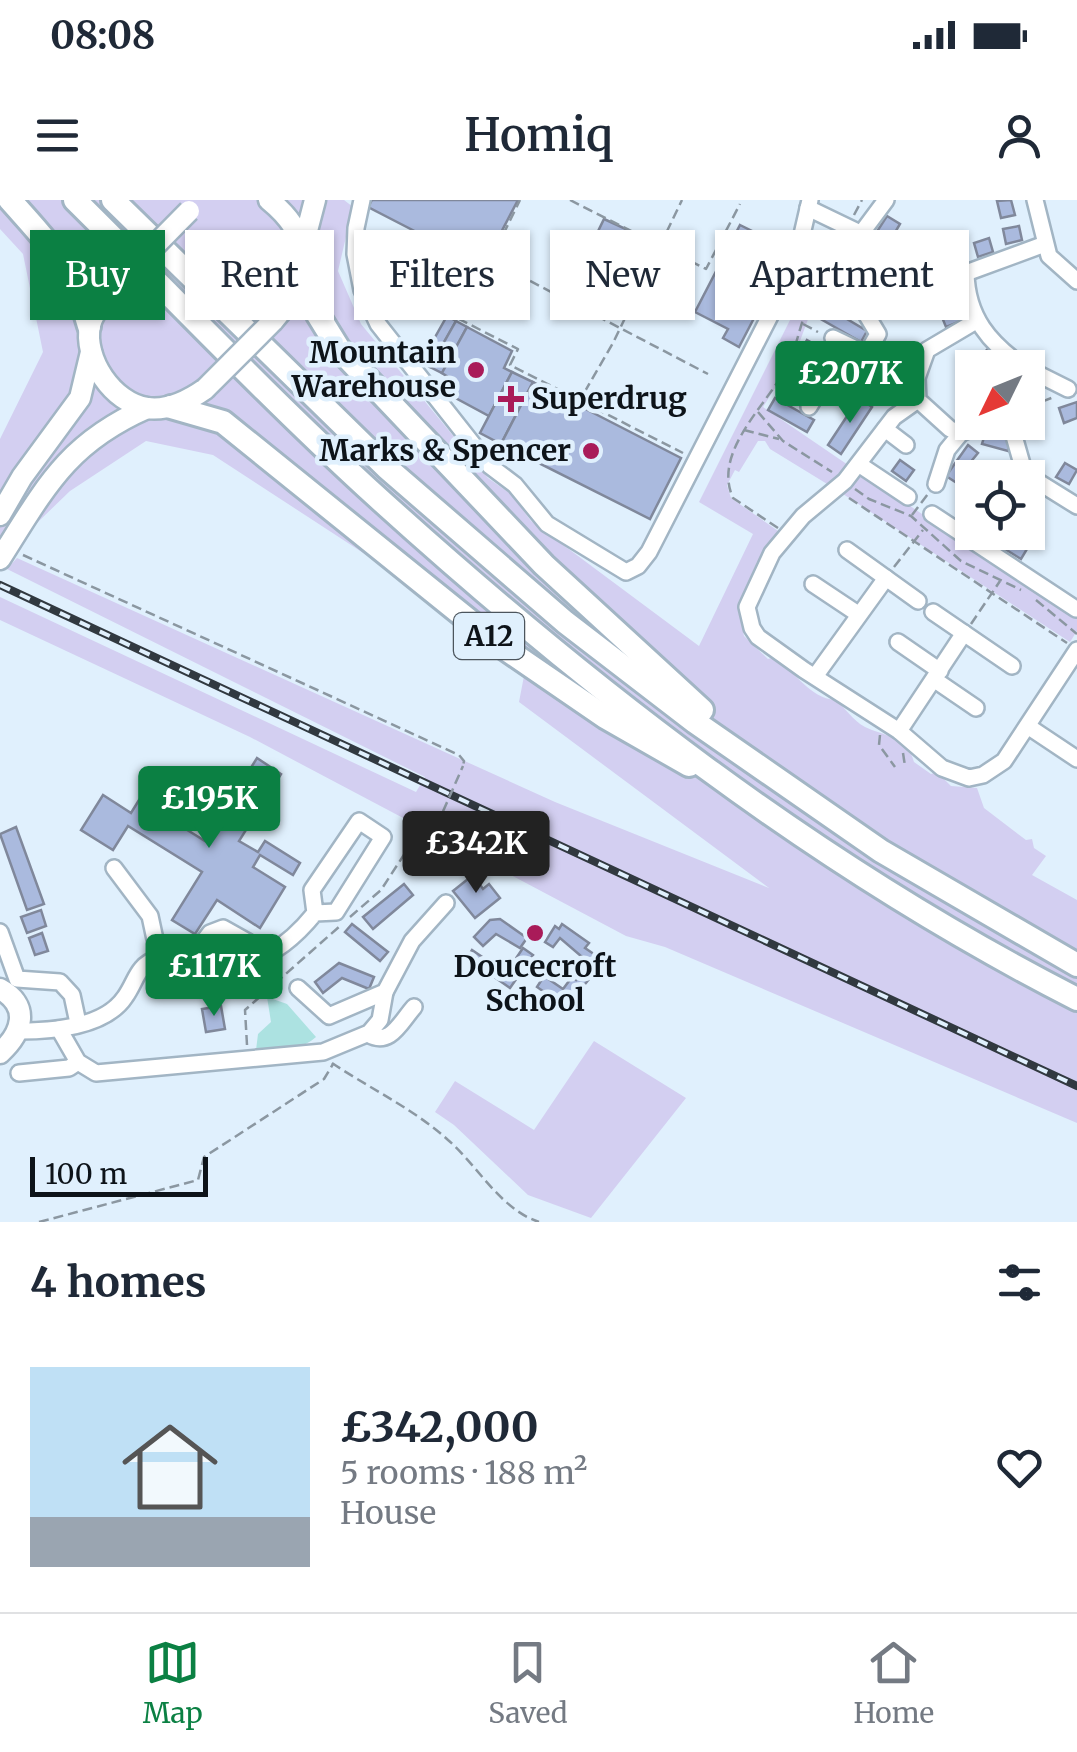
<!DOCTYPE html>
<html lang="en">
<head>
<meta charset="utf-8">
<style>
	body { margin:0; font-family:Merriweather,serif; background:#f6f6f7; color:#1f2937; height:100vh; display:flex; flex-direction:column; font-size:38px; white-space:nowrap }
	* { box-sizing:border-box; margin:0 }
	p { font-size:32px; color:#747a83 }
	.icon { flex:none; width:55px; height:55px; fill:none; stroke:currentColor; stroke-width:2; stroke-linecap:round; stroke-linejoin:round }
	.map { position:relative; height:1022px; overflow:hidden }
	.details { display:flex; flex-direction:column; background:#fff; flex:1 }
	.details>* { flex:none }
	.top-card { position:absolute; left:30px; top:30px; width:1018px; height:90px; display:flex; gap:20px }
	.needle { width:65px; rotate:227deg }
	.buttons { position:absolute; left:955px; top:150px; display:grid; gap:20px }
	.buttons a { display:grid; place-items:center; width:90px; height:90px; border-radius:0px; background:#fff; box-shadow:0 2px 8px #0004; font-size:50px }
	.scale { position:absolute; left:30px; bottom:25px; width:178px; box-sizing:border-box; padding-left:10px; border:5px solid #0d1319; border-top:0; font-size:28px; line-height:35px; white-space:nowrap; color:#0d1319; -webkit-text-stroke:8px #e0f0fd; paint-order:stroke }
	.price { position:absolute; translate:-50% -85px; padding:0 22px; border-radius:10px; background:#0b8043; color:#fff; font-size:32px; line-height:65px; filter:drop-shadow(0 2px 5px #0008) }
	.price::after { content:''; position:absolute; left:50%; top:60px; width:30px; height:22px; margin-left:-15px; background:inherit; clip-path:polygon(0 0,100% 0,50% 100%) }
	.price.selected { background:#222; color:#fff }
	ul { padding:0; list-style:none }
	li { display:flex; align-items:center; gap:30px; height:250px; padding:0 30px }
	li+li { border-top:2px solid #e0e1e3 }
	li span { display:grid; place-items:center; flex:none; width:280px; height:200px; border-radius:0px; color:#555 }
	li>.icon { margin-inline-start:auto }
	span .icon { width:120px; height:120px; fill:#fffc; stroke-width:1 }
	li b { font-size:42px }
	h2 { display:flex; justify-content:space-between; align-items:center; height:120px; padding:0 30px; font-size:42px }
	.pill { padding:0 35px; border-radius:0px; background:#fff; box-shadow:0 2px 8px #0004; font-size:35px; line-height:90px }
	.pill.selected { background:#0b8043; color:#fff }
	.status { display:flex; justify-content:space-between; align-items:center; height:70px; padding:0 50px; background:#fff; direction:ltr }
	.status svg { height:28px; fill:currentColor }
	header { display:flex; justify-content:space-between; align-items:center; height:130px; padding:0 30px; background:#fff; font-size:45px; font-weight:600 }
	.dock { display:flex; justify-content:space-around; align-items:center; height:140px; border-top:2px solid #e0e1e3; background:#fff; font-size:28px; color:#747a83 }
	.dock a { display:grid; justify-items:center; gap:5px }
	.dock .selected { color:#0b8043 }
	.map>svg:first-child { display:block }
	.green { fill:#d3cff1 }
	.water { fill:#ace2e1 }
	.building { fill:#aabade; stroke:#80889b; stroke-width:2.5 }
	.lines { fill:none; stroke-linecap:round; stroke-linejoin:round }
	.minor-casing { stroke:#a2b5c4; stroke-width:20 }
	.major-casing { stroke:#a2b5c4; stroke-width:25 }
	.highway-casing { stroke:#a2b5c4; stroke-width:28 }
	.path { stroke:#8b97a1; stroke-width:2.5; stroke-dasharray:10 5; stroke-linecap:butt }
	.minor { stroke:#fff; stroke-width:15 }
	.major { stroke:#fff; stroke-width:20 }
	.highway { stroke:#fff; stroke-width:22 }
	.rail-casing { stroke:#313940; stroke-width:8 }
	.rail { stroke:#e0f0fd; stroke-width:4; stroke-dasharray:11; stroke-linecap:butt }
	.major-bridge-casing { stroke:#a2b5c4; stroke-width:25; stroke-linecap:butt }
	.path-bridge { stroke:#8b97a1; stroke-width:2.5; stroke-dasharray:10 5; stroke-linecap:butt }
	.major-bridge { stroke:#fff; stroke-width:20 }
	.poi-dot { fill:#a91b59; stroke:#e0f0fd; stroke-width:4 }
	.labels { text-anchor:middle; stroke-width:9; stroke-linejoin:round; paint-order:stroke }
	.shield { fill:#e0f0fd; stroke:#4c555d; stroke-width:2.5 }
	.shield-label { font-size:28px; font-weight:bold; fill:#0d1319 }
	.poi-label { font-size:30px; font-weight:bold; fill:#0d1319; stroke:#e0f0fd; text-anchor:end }
</style>
</head>
<body>
<div class="status"><b>08:08</b><svg viewBox="0 0 49 12"><path d="M0 12V9h3v3zM5 12V6h3v6zM10 12V3h3v9zM15 12V0h3v12zM26 1h20v11H26zM47 4h2v5h-2z"/></svg></div>
<header><svg class="icon" aria-label="menu" viewBox="0 0 24 24"><path d="M4 6h16M4 12h16M4 18h16"/></svg>Homiq<svg class="icon" aria-label="person" viewBox="0 0 24 24"><circle cx="12" cy="8" r="4"/><path d="M4 21q1-7 8-7t8 7"/></svg></header>
<div class="map">
<svg width="1077" height="1022" viewBox="0 0 1077 1022">
	<rect width="100%" height="100%" fill="#e0f0fd"/>
	<g class="green">
		<path d="M0 0H344L353 7 338 71 361 124 488 278 512 295 531 321 699 446 753 334 699 302 832 36 856 47 814 103 793 160 763 207 851 267 832 287 770 249 765 241H758L739 272 735 270 727 285 731 298 781 333 757 362 738 406 744 436 768 459 775 457C794 471 810 498 835 500 847 509 852 520 865 527 883 536 908 536 914 562L931 574 937 572 951 586 977 588 984 608 1026 640 1032 639 1034 648 1046 656 1032 675 1077 700V923L665 747 626 736 250 537 0 420V397L416 592 425 577 7 369 17 358 555 602 769 688 519 502 524 476 374 360 213 255 146 241 70 291 10 349 0 346V239L43 152 23 54 0 29Z"/>
		<polygon points="861,273 1077,418 1077,431 1070,442 843,294"/>
		<polygon points="594,841 686,898 591,1018 528,995 454,925 435,912 455,881 534,930"/>
	</g>
	<path class="water" d="M267 797 287 804 316 837C300 851 277 852 256 850L258 834 271 822Z"/>
	<g class="building">
		<polygon points="372,0 518,0 497,40 486,35 448,111 400,87 426,37 368,7"/>
		<polygon points="1011,0 1015,15 1001,18 997,1"/>
		<polygon points="887,16 900,24 890,41 876,33"/>
		<polygon points="604,19 628,30 611,64 588,52"/>
		<polygon points="740,25 776,43 779,38 792,45 739,147 723,138 728,129 695,112"/>
		<polygon points="1019,26 1022,40 1006,44 1003,29"/>
		<polygon points="628,30 642,38 625,71 611,64"/>
		<polygon points="921,35 937,41 932,54 916,48"/>
		<polygon points="989,38 993,52 978,57 974,43"/>
		<polygon points="948,46 965,48 963,61 946,59"/>
		<polygon points="855,50 882,65 875,78 848,64"/>
		<polygon points="835,89 847,96 837,113 867,131 861,142 819,118"/>
		<polygon points="957,102 964,120 946,127 939,110"/>
		<polygon points="447,116 456,121 430,167 421,162"/>
		<polygon points="456,121 467,127 442,173 430,167"/>
		<polygon points="467,127 512,151 504,168 512,172 489,216 450,195 457,183 442,173"/>
		<polygon points="807,140 832,154 825,166 812,158 802,176 790,169"/>
		<polygon points="989,148 1000,161 992,168 979,157"/>
		<polygon points="870,167 888,177 880,191 863,181"/>
		<polygon points="512,172 533,182 501,244 480,233"/>
		<polygon points="533,182 681,258 650,319 501,244"/>
		<polygon points="775,198 814,220 807,232 768,210"/>
		<polygon points="859,198 872,207 841,254 828,245"/>
		<polygon points="1077,202 1077,218 1064,223 1059,208"/>
		<polygon points="986,231 1012,238 1008,251 982,244"/>
		<polygon points="968,245 978,253 969,264 981,272 972,278 969,291 946,276"/>
		<polygon points="900,260 914,270 906,281 892,271"/>
		<polygon points="1065,263 1077,270 1069,284 1056,277"/>
		<polygon points="1014,334 1030,344 1021,359 1005,349"/>
		<polygon points="257,558 281,574 239,641 258,652 265,641 300,663 293,675 260,655 253,667 285,687 260,728 217,700 195,734 172,720 202,672 128,626 113,650 81,630 103,595 131,613 139,600 205,641"/>
		<polygon points="16,627 44,704 27,710 0,634"/>
		<polygon points="473,675 483,689 489,684 500,698 475,718 453,691"/>
		<polygon points="404,684 413,695 373,729 363,717"/>
		<polygon points="41,710 46,726 27,733 21,717"/>
		<polygon points="500,719 527,738 520,748 496,734 483,746 474,737 490,720"/>
		<polygon points="352,724 388,752 380,761 345,732"/>
		<polygon points="562,724 589,743 585,748 604,761 566,807 537,787 544,776 563,789 572,777 576,780 588,762 560,738 553,747 545,742 555,726 559,729"/>
		<polygon points="42,733 48,751 35,755 29,738"/>
		<polygon points="523,748 533,755 510,788 467,758 472,750 506,773"/>
		<polygon points="339,763 374,777 369,789 342,778 323,793 315,782"/>
		<polygon points="221,806 225,829 206,832 202,809"/>
	</g>
	<g class="lines">
		<g class="minor-casing">
			<g id="minor">
				<polyline points="362,0 356,28 355,54 362,90 378,124 490,266 515,285 547,324 626,372 638,366 649,352 794,69 810,0"/>
				<polyline points="1035,0 1049,56 1077,81"/>
				<polyline points="808,8 916,60 966,73 1045,44"/>
				<polyline points="860,35 886,0"/>
				<path d="M966 73C967 117 989 143 1025 168"/>
				<polyline points="976,121 927,150 917,178 918,200 950,229 961,233 987,222"/>
				<polyline points="833,138 917,178"/>
				<polyline points="866,155 878,134 866,114 881,83"/>
				<polyline points="1028,169 1068,189"/>
				<polyline points="918,200 894,217 845,281 803,316 772,353 747,407 752,428 758,437 804,470 899,531 942,568 969,578 983,575 1004,561 1077,450"/>
				<polyline points="809,207 828,175 846,172 856,150"/>
				<polyline points="1010,222 1026,278"/>
				<polyline points="885,229 906,245"/>
				<polyline points="860,265 908,297"/>
				<polyline points="1028,283 1040,283 1077,306"/>
				<polyline points="936,284 947,250 961,233"/>
				<polyline points="932,314 1076,409"/>
				<polyline points="847,350 918,401"/>
				<polyline points="989,350 1000,332"/>
				<polyline points="813,384 858,414"/>
				<polyline points="933,412 1012,466"/>
				<polyline points="898,442 940,471"/>
				<polyline points="816,475 886,378"/>
				<polyline points="935,480 976,508"/>
				<polyline points="1029,527 1077,559"/>
				<polyline points="899,531 964,433"/>
				<polyline points="114,668 150,716 159,758"/>
				<polyline points="0,732 17,779 60,782 72,795 78,823"/>
				<polyline points="191,758 210,733 223,728 248,742 259,759"/>
				<polyline points="298,788 329,816 385,792 412,741 446,703"/>
				<polyline points="59,829 78,862 96,873 323,852 369,833 380,820 385,792"/>
				<path d="M20 831C53 831 105 827 125 797 137 780 136 766 158 758 177 751 192 759 211 762 255 772 289 745 315 713L312 690 359 621 383 637 336 712 315 713"/>
				<path d="M368 834C390 847 400 823 414 807"/>
				<polyline points="19,873 69,868 78,862"/>
			</g>
		</g>
		<g class="major-casing">
			<g id="major">
				<path d="M269 0C317 39 311 78 273 121"/>
				<polyline points="303,46 315,0"/>
				<path d="M109 92C102 102 93 113 90 125 83 159 113 203 147 208 168 211 188 201 205 189"/>
				<polyline points="0,315 22,277 80,198 91,152"/>
				<path d="M0 359C45 288 67 243 147 208"/>
				<path d="M0 789C31 806 22 833 0 853"/>
			</g>
		</g>
		<g class="highway-casing">
			<g id="highway">
				<path d="M10 0C50 45 73 66 89 126"/>
				<path d="M75 0C172 96 266 195 366 287 582 484 816 666 1077 799"/>
				<polyline points="113,0 387,268 565,422 695,522 881,651 1077,765"/>
				<polyline points="304,68 318,115 339,149 544,365 702,510"/>
				<polyline points="171,207 223,222 497,443 605,517 689,565"/>
			</g>
		</g>
		<g class="path">
			<polyline points="570,0 706,69 740,4"/>
			<polyline points="854,15 862,0"/>
			<polyline points="490,37 488,42 497,47 520,0"/>
			<polyline points="488,42 451,115 518,149 510,165 683,253"/>
			<polyline points="497,47 490,60 708,174"/>
			<polyline points="792,99 808,104"/>
			<polyline points="803,124 818,132"/>
			<polyline points="577,205 613,143 682,0"/>
			<polyline points="1028,207 1054,197"/>
			<polyline points="758,212 783,241 832,272"/>
			<polyline points="744,230 779,239"/>
			<polyline points="855,289 869,299 911,316 961,361 1021,390"/>
			<polyline points="849,298 1067,443"/>
			<polyline points="912,315 928,294"/>
			<path d="M778 328 733 298C712 252 767 205 786 168 796 150 799 128 807 109 817 86 830 63 841 40"/>
			<polyline points="23,355 459,555 464,561 463,566"/>
			<polyline points="894,367 923,330"/>
			<polyline points="1036,400 1077,434"/>
			<polyline points="971,424 1000,381"/>
			<polyline points="880,535 879,545 895,567"/>
			<polyline points="903,553 905,566"/>
			<polyline points="350,717 381,690 422,627 437,625"/>
			<polyline points="247,845 245,810 340,726"/>
			<path d="M332 863C369 888 414 909 448 940 478 966 500 1009 539 1022"/>
			<polyline points="39,1022 198,980 204,957 324,879 333,864"/>
		</g>
		<use href="#minor" class="minor"/>
		<use href="#major" class="major"/>
		<use href="#highway" class="highway"/>
		<g class="rail-casing">
			<polyline id="rail" points="0,385 1077,886"/>
		</g>
		<use href="#rail" class="rail"/>
		<g class="major-bridge-casing">
			<g id="major-bridge">
				<polyline points="109,92 189,11"/>
				<polyline points="205,189 273,121"/>
			</g>
		</g>
		<polyline class="path-bridge" points="437,625 463,566"/>
		<use href="#major-bridge" class="major-bridge"/>
	</g>
	<g class="poi-dot">
		<circle cx="476" cy="170" r="10"/>
		<path d="M506 184h10v10h10v10h-10v10h-10v-10h-10v-10h10z"/>
		<circle cx="591" cy="251" r="10"/>
		<circle cx="535" cy="733" r="10"/>
	</g>
	<g class="labels">
		<rect class="shield" x="454" y="413" width="70" height="46" rx="8"/>
		<g class="shield-label">
			<text x="489" y="446">A12</text>
		</g>
		<g class="poi-label">
			<text x="456" y="163">Mountain<tspan x="456" dy="34">Warehouse</tspan></text>
			<text x="531" y="209" text-anchor="start">Superdrug</text>
			<text x="571" y="261">Marks &amp; Spencer</text>
			<text x="535" y="777" text-anchor="middle">Doucecroft<tspan x="535" dy="34">School</tspan></text>
		</g>
	</g>
</svg>
<div class="buttons">
<a><svg class="needle" viewBox="-14 -14 28 28"><path d="M0-13l5 13h-10z" fill="#e53935"/><path d="M0 13l5-13h-10z" fill="#747a83"/></svg></a>
<a><svg class="icon" aria-label="locate" viewBox="0 0 24 24"><circle cx="12" cy="12" r="6"/><path d="M12 2v4M12 18v4M2 12h4M18 12h4"/></svg></a>
</div>
<div class="scale">100 m</div>
<b class="price" style="left:850px;top:226px">£207K</b>
<b class="price" style="left:209px;top:651px">£195K</b>
<b class="price selected" style="left:476px;top:696px">£342K</b>
<b class="price" style="left:214px;top:819px">£117K</b>
<div class="top-card">
<a class="pill selected">Buy</a>
<a class="pill">Rent</a>
<a class="pill">Filters</a>
<a class="pill">New</a>
<a class="pill">Apartment</a>
</div>
</div>
<section class="details">
<h2>4 homes<svg class="icon" aria-label="filters" viewBox="0 0 24 24"><path d="M4 7h16M4 17h16"/><circle cx="9" cy="7" r="2"/><circle cx="15" cy="17" r="2"/></svg></h2>
<ul>
<li><span style="background:linear-gradient(#bfe0f5 75%,#9aa5b1 0)"><svg class="icon" aria-label="home" viewBox="0 0 24 24"><path d="M3 11l9-7 9 7M6 9v11h12V9"/></svg></span><div><b>£342,000</b><p>5 rooms · 188 m²</p><p>House</p></div><svg class="icon" aria-label="heart" viewBox="0 0 24 24"><path d="M12 20l-8-8c-3-5 5-10 8-4 3-6 11-1 8 4z"/></svg></li>
</ul>
</section>
<nav class="dock">
<a class="selected"><svg class="icon" aria-label="map" viewBox="0 0 24 24"><path d="M3 6l6-2 6 2 6-2v14l-6 2-6-2-6 2zM9 4v14M15 6v14"/></svg>Map</a>
<a><svg class="icon" aria-label="saved" viewBox="0 0 24 24"><path d="M7 4h10v16l-5-4-5 4z"/></svg>Saved</a>
<a><svg class="icon" aria-label="home" viewBox="0 0 24 24"><path d="M3 11l9-7 9 7M6 9v11h12V9"/></svg>Home</a>
</nav>
</body>
</html>
